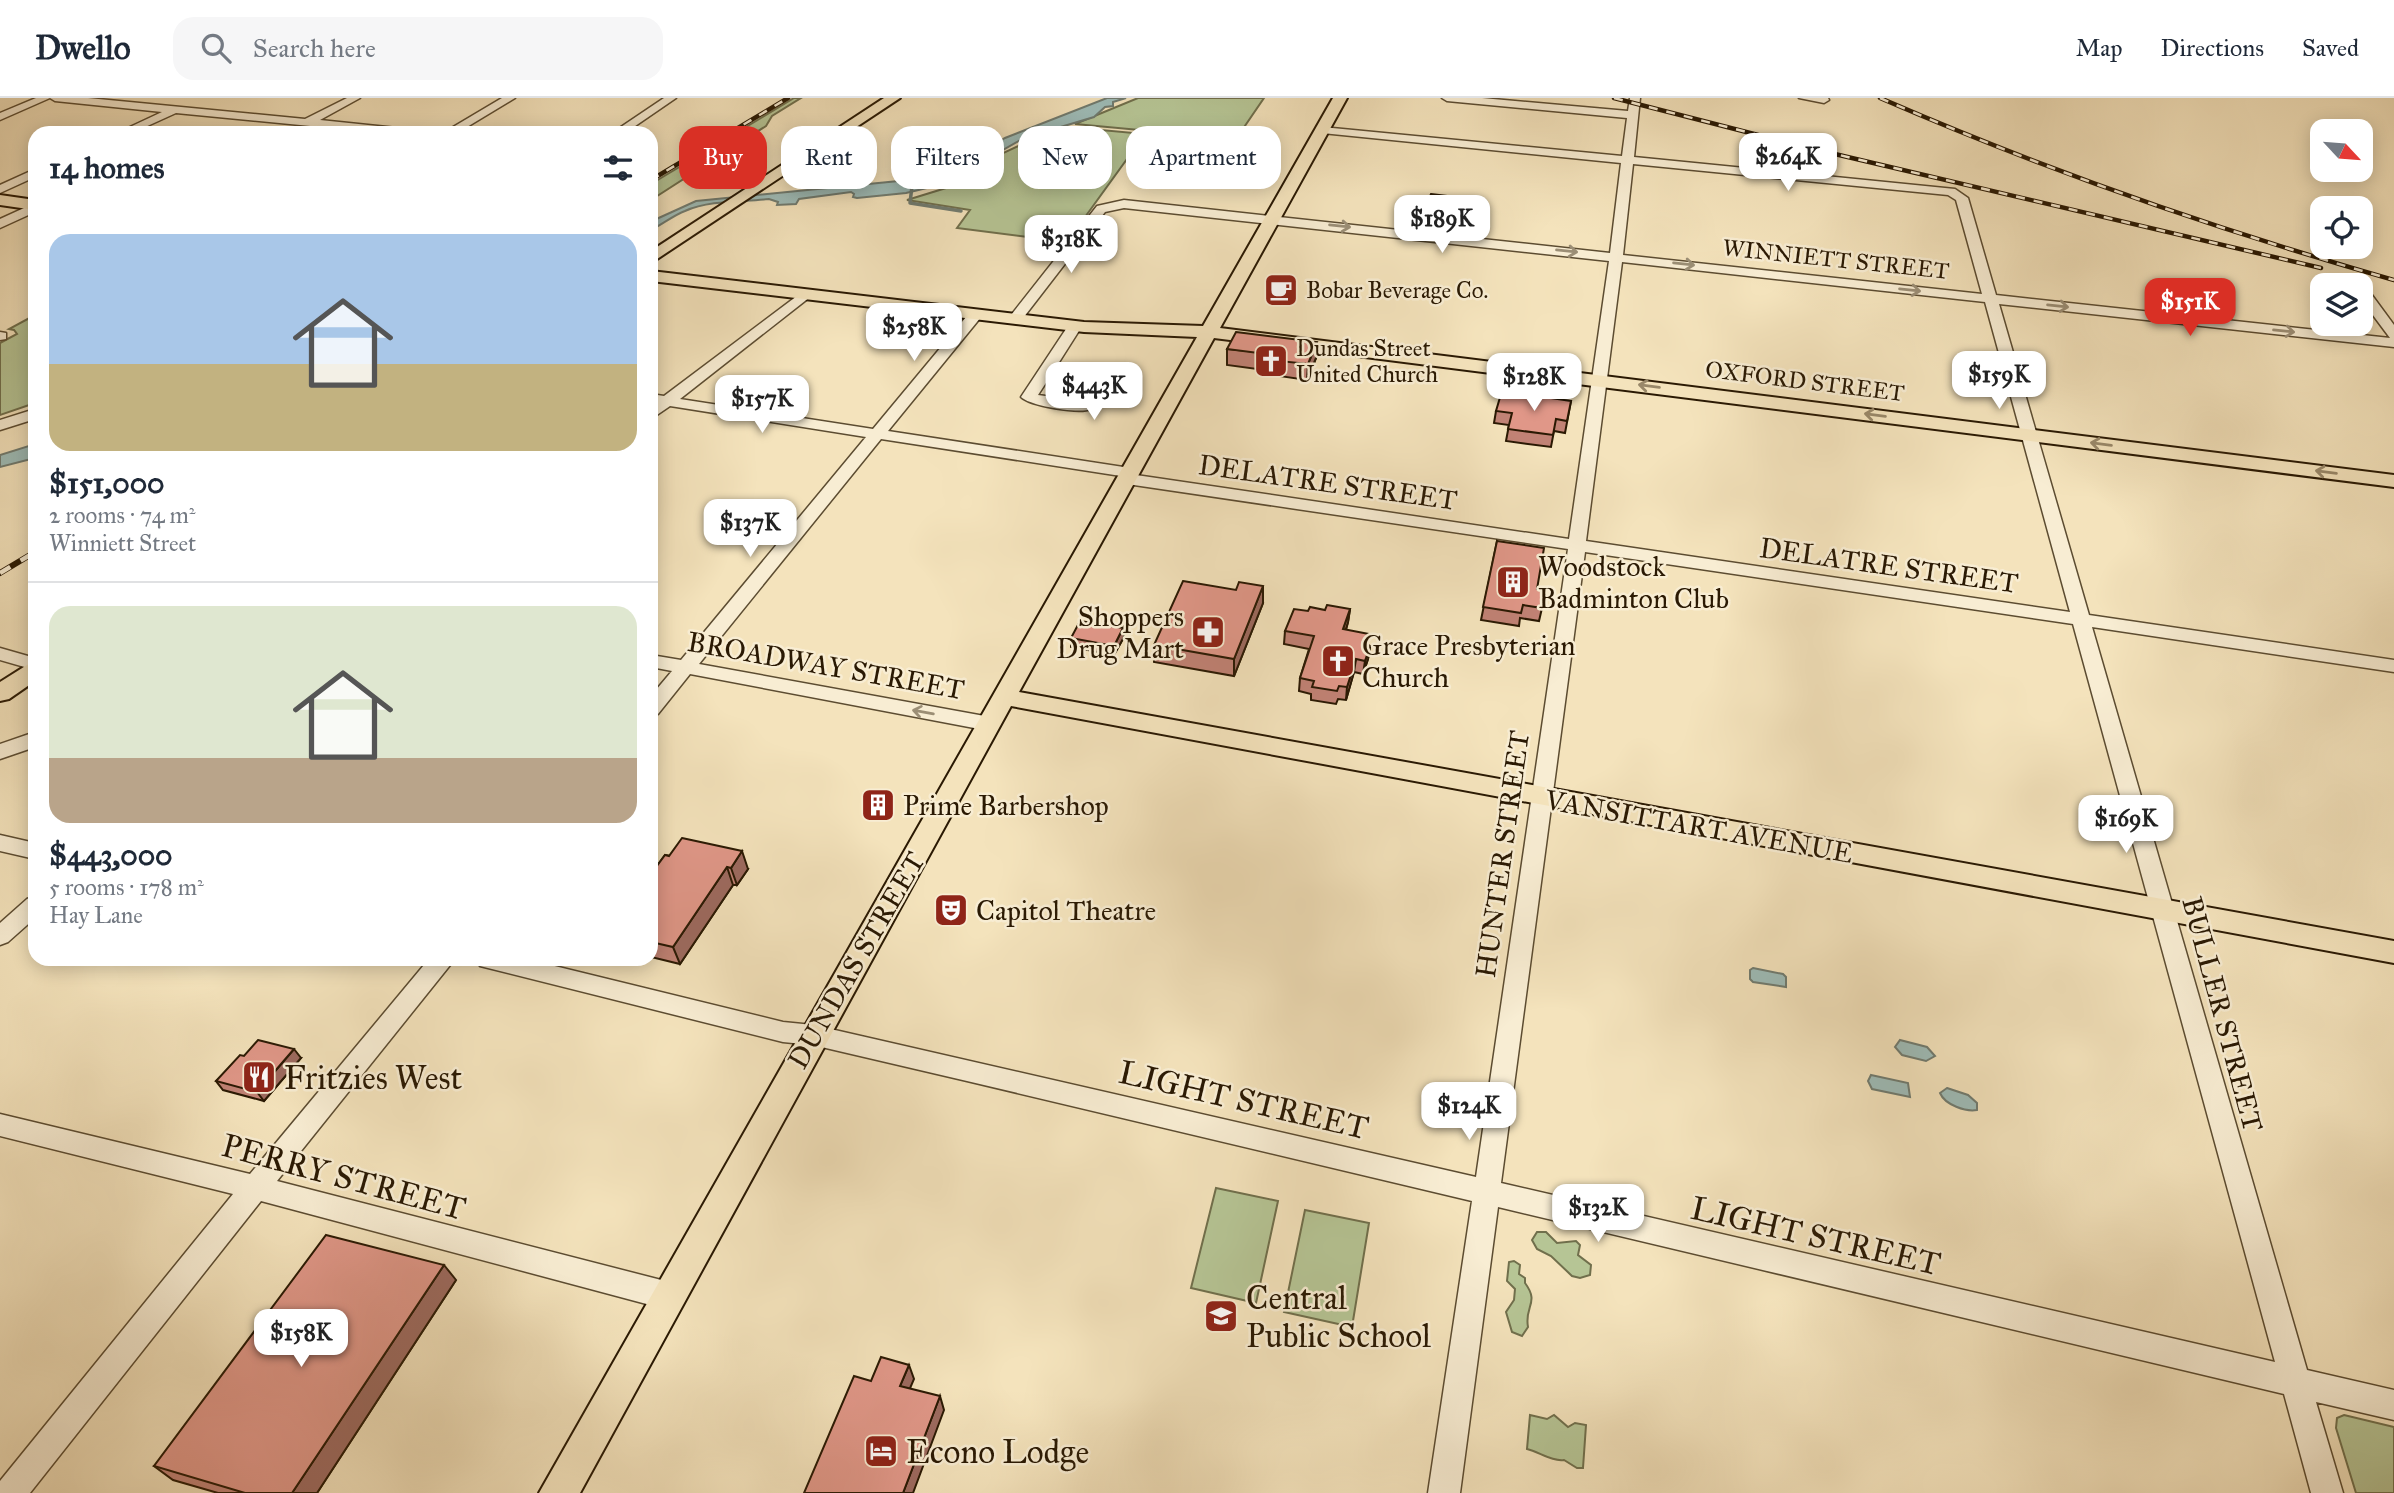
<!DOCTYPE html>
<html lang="en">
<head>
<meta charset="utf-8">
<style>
	body { margin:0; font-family:"IM FELL Great Primer",serif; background:#f6f6f7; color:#1f2937; height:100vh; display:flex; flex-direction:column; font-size:26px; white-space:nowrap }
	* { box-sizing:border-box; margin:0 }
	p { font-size:23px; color:#747a83 }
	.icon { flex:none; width:38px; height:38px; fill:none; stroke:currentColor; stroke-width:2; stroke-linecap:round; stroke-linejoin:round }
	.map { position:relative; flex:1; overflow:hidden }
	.details { position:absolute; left:28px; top:28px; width:630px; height:840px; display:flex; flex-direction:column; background:#fff; border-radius:21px; box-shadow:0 4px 18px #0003 }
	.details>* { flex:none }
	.top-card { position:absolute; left:679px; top:28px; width:665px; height:63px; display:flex; gap:14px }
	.needle { width:46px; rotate:116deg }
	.controls { position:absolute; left:2310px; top:21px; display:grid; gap:14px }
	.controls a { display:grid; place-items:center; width:63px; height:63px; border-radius:14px; background:#fff; box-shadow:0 4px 18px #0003; font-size:35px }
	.price { position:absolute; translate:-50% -60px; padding:0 16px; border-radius:14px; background:#fff; color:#222; font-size:23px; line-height:46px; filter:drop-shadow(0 2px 4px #0008) }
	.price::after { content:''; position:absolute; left:50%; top:42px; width:21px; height:16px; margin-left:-10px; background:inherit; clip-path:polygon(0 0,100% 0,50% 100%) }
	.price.active { background:#d93025; color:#fff }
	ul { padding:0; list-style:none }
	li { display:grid; align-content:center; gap:14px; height:371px; padding:0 21px }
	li+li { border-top:2px solid #e0e1e3 }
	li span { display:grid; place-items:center; height:217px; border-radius:21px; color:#555 }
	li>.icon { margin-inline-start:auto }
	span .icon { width:126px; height:126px; fill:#fffc; stroke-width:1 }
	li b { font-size:30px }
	h2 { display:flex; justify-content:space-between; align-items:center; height:84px; padding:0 21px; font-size:30px }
	.pill { padding:0 24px; border-radius:21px; background:#fff; box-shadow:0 4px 18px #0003; font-size:24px; line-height:63px }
	.pill.active { background:#d93025; color:#fff }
	header { display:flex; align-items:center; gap:42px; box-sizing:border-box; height:98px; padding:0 35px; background:#fff; border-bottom:2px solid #e0e1e3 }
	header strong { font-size:33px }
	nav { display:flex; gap:38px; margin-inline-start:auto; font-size:24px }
	.search { width:490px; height:63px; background:#f6f6f7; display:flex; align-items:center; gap:18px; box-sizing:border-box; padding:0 24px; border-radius:21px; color:#747a83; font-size:26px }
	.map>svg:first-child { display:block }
	.green { fill:#b6c595; stroke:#706f4c; stroke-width:2 }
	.water { fill:#9ebdb9; stroke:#707b70; stroke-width:2 }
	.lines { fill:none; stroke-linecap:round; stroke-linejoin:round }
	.stream { stroke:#707b70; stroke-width:3.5 }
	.minor-casing { stroke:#5c4c31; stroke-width:3 }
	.major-casing { stroke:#2a1903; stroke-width:4 }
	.minor { fill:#f8edd3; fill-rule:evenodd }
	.major { fill:#f4e3bc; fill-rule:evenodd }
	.rail-far1-casing { stroke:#2a1903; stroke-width:4.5 }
	.rail-casing { stroke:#2a1903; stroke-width:6 }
	.rail-far1 { stroke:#f8edd3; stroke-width:2.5; stroke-dasharray:9; stroke-linecap:butt }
	.rail { stroke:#f8edd3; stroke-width:4.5; stroke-dasharray:12; stroke-linecap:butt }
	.wall { fill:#c18275; stroke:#2a1903; stroke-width:2 }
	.shaded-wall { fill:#9d6a5f; stroke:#2a1903; stroke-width:2 }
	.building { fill:#e09788; stroke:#2a1903; stroke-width:2 }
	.oneway { stroke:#9b8e75 }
	.oneway2 { stroke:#998869 }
	.labels { text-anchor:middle; stroke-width:5; stroke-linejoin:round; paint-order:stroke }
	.far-street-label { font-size:23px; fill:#2a1903; stroke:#f8edd3 }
	.far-poi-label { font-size:23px; fill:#2a1903; stroke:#f8edd3; text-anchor:start }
	.street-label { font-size:28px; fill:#2a1903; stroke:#f8edd3 }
	.poi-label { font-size:28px; fill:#2a1903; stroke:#f8edd3; text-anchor:start }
	.near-poi-label { font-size:33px; fill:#2a1903; stroke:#f8edd3; text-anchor:start }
	.near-street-label { font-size:33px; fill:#2a1903; stroke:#f8edd3 }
</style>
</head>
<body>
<header>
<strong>Dwello</strong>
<div class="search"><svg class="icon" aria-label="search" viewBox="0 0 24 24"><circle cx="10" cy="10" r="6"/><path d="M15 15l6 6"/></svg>Search here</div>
<nav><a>Map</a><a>Directions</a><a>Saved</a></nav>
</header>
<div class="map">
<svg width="2394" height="1395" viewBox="0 0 2394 1395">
	<rect width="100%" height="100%" fill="#f4e3bc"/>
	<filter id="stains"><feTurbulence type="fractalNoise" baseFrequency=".00286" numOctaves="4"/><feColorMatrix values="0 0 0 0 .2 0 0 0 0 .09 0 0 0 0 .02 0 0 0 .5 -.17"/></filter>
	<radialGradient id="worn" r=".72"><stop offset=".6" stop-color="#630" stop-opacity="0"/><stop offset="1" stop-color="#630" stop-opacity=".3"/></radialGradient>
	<g class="green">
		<polygon points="794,0 801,0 772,18 766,28 651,102 651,86"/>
		<polygon points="1138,0 1264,0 1236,41 1075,26"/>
		<polygon points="1068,29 1145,36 1067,144 957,130 970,112 907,102 959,86 1001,56 1044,36"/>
		<polygon points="35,217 35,305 0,317 0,245 17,236 14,232 9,231"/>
		<polygon points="1216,1090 1278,1103 1256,1205 1191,1190"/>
		<polygon points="1305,1112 1369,1125 1352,1229 1284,1214"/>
		<polygon points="1537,1134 1546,1134 1557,1145 1576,1143 1580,1147 1578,1157 1591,1167 1590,1177 1580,1180 1572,1178 1551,1158 1537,1151 1532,1142"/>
		<path d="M1514 1163 1520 1167 1519 1176 1525 1180V1185C1540 1205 1524 1208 1528 1229L1522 1238 1512 1234 1506 1214 1514 1202 1515 1191 1507 1183 1509 1164Z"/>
		<path d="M1530 1317 1547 1321 1554 1317 1568 1329 1575 1325 1586 1327 1583 1370H1577L1564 1362C1553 1364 1539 1354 1527 1351Z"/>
		<polygon points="2344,1317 2394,1329 2394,1395 2356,1395 2336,1330 2337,1320"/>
	</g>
	<g class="water">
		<path d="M1107 0H1126L1113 4V8L1105 9 1094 19 1024 40 952 81 931 89 906 95 857 100 853 99 854 96 851 94 799 101 796 106 777 107 778 104 769 101C742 104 710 102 685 113 674 117 663 126 651 132L652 123 696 103 939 79 1005 40Z"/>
		<polygon points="35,346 35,360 0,369 0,357"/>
		<polygon points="1753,870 1783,876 1786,879 1786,889 1753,884 1750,881 1750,872"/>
		<polygon points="1900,942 1927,949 1935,958 1926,963 1902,957 1895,949"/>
		<polygon points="1871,977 1908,985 1910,999 1872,991 1868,983"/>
		<path d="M1947 990 1968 997 1977 1005V1012C1966 1014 1945 1007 1940 995Z"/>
	</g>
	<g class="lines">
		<polyline class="stream" points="912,88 910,105 961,113"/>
		<g class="minor-casing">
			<g id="minor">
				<polygon points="36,0 88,0 305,21 347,0 360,0 320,22 416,32 422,35 382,35 176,15 132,35 117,35 162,14 55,3 50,0 0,22 0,15"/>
				<polygon points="502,0 515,0 457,35 443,35"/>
				<polygon points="664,0 676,0 625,35 612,35"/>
				<path d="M1442 0H1482L1628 13 1630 0H1640L1634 59 1955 91 1968 100 1996 197 2390 240 2361 201V188L2366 189 2394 227V249L1999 206 2089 517 2394 562V574L2092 529 2307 1272 2394 1292V1322L2316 1304 2343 1395H2311L2284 1296 1498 1109 1460 1395H1428L1472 1103 967 983 813 947 783 944 480 868 476 861H526L783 924 813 927 1476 1079 1568 451 1127 386 1121 384V378L881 341 699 566 990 619 997 621 1000 626 997 631 990 633 690 576 658 616 651 618V598L672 573 651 569V557L681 562 866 339 670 308 651 321V309L654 306H651V296L664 298 805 192 812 196 810 199 680 301 873 331 971 213H981V219L888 333 1130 370 1136 372V377L1569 441 1609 163 1124 110 1105 114 1020 224 1015 225 1008 221 1097 108 1124 102 1610 155 1621 65 1322 35 1316 32 1322 29 1622 58 1627 20 1447 3ZM1633 66 1948 97 1956 102 1982 196 1623 157ZM1622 164 1985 204 2070 514 1586 443ZM1585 454 2073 526 2275 1264 1501 1085Z"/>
				<polygon points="1799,0 1828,0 1829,2 1824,5"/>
				<polygon points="35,71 35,79 0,95 0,87"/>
				<polygon points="35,105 35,114 0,130 0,121"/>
				<path d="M1075 224 1082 228 1056 269 1108 278 1111 285C1106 293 1100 308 1091 311 1079 316 1030 308 1021 299L1070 225ZM1051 277 1096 284 1097 285 1083 303 1038 297Z"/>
				<polygon points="0,234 6,235 6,241 0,242"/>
				<polygon points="35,311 35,321 0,332 0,322"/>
				<polygon points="0,550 35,560 35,572 0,562"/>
				<polygon points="35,634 35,649 0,661 0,646"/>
				<polygon points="0,737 35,745 35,761 0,753"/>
				<polygon points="35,798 35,820 8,844 0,847 0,825 27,801"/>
				<polygon points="429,861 455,861 277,1083 669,1184 679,1188 683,1198 679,1208 669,1212 261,1103 30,1395 0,1395 0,1383 233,1096 0,1038 0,1016 250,1076"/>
			</g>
		</g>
		<g class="major-casing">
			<g id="major">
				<polygon points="884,0 900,0 651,165 651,153"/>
				<polygon points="1333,0 1347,0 1220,230 2394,377 2394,389 1214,240 1019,594 2394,843 2394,865 1011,608 580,1395 539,1395 1197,239 1084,234 651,183 651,173 1084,224 1203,228"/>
				<polygon points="0,97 35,102 35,112 0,107"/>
				<polygon points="35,564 35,583 9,601 0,603 0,584 27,567"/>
			</g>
		</g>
		<use href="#minor" class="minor"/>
		<use href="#major" class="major"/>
		<g class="rail-far1-casing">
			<g id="rail-far1">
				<polyline points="1614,0 1805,49 2321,170"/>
				<path d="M1880 0C2048 73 2218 132 2394 182"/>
				<polyline points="651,82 788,0"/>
			</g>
		</g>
		<g class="rail-casing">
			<polyline id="rail" points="0,475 35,454"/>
		</g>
		<use href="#rail-far1" class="rail-far1"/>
		<use href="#rail" class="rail"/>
	</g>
	<g class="wall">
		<polygon points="1447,105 1437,126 1420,124 1421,117"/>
		<polygon points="1227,251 1316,260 1307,282 1279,278 1279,274 1227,267"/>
		<polygon points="1530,300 1571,303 1565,335 1554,333 1551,349 1506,343 1509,327 1494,325 1496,313"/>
		<polygon points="1497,443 1537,491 1542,510 1539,523 1520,520 1519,528 1481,522"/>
		<polygon points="1236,492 1263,505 1234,578 1154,564 1154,547"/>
		<polygon points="1350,511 1348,524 1346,532 1370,548 1368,561 1363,576 1354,574 1346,602 1338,601 1336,606 1311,602 1311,596 1299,593 1300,580 1309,551 1284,546 1285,533 1308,513"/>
		<polygon points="1124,539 1114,557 1071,549 1071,540"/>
		<polygon points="665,757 748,771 737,787 733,787 680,866 651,859 651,776"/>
		<polygon points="244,958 301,960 264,1003 223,992 216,983"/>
		<polygon points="456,1182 317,1395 218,1395 173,1382 154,1368"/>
	</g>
	<g class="shaded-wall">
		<polygon points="1448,98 1447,105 1437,126 1438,119"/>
		<polygon points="1317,244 1316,260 1307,282 1308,266"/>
		<polygon points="1263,488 1263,505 1234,578 1234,561"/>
		<polygon points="1350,511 1348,524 1342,544 1343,531"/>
		<polygon points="1123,530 1124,539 1114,557 1114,548"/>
		<polygon points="1370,548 1368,561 1363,576 1365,563"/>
		<polygon points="1356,561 1354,574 1346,602 1347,589"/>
		<polygon points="742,753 748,771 737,787 731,770"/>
		<polygon points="727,769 733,787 680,866 673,849"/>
		<polygon points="294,951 301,960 264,1003 257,994"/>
		<polygon points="444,1167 456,1182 317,1395 292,1395"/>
		<polygon points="909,1267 914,1281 905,1302 900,1288"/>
		<polygon points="940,1298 944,1312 913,1395 903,1395"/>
	</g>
	<g class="building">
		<polygon points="1431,96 1448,98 1438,119 1421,117"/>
		<polygon points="1236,234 1317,244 1308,266 1279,263 1281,258 1227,251"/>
		<polygon points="1501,296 1530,300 1531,297 1571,303 1567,323 1556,321 1553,337 1508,331 1512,315 1496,313"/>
		<polygon points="1497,443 1544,450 1537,491 1545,493 1542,510 1523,507 1521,515 1483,509"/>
		<polygon points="1183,483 1236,492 1239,484 1263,488 1234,561 1154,547"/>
		<polygon points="1327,507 1350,511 1343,531 1369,536 1365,547 1370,548 1365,563 1356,561 1347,589 1339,588 1337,593 1312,589 1314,583 1300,580 1314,538 1285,533 1294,511 1308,513 1310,509 1325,512"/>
		<polygon points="1080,523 1123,530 1114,548 1071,540"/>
		<polygon points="682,740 742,753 731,770 727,769 673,849 651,844 651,776 665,757 669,758"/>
		<polygon points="258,942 294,951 257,994 216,983 240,957 244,958"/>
		<polygon points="326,1137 444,1167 292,1395 245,1395 154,1368"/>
		<polygon points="881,1259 909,1267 900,1288 940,1298 903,1395 804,1395 854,1278 871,1283"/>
	</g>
	<defs><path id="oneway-shaft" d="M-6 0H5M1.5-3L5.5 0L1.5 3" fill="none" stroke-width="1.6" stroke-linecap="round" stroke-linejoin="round" transform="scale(1.75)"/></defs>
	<g class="oneway">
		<use href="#oneway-shaft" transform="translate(1340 128) rotate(6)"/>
		<use href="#oneway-shaft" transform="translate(1567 153) rotate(6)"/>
		<use href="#oneway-shaft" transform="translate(1684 166) rotate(6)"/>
		<use href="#oneway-shaft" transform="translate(1910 192) rotate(6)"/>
		<use href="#oneway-shaft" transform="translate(2058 208) rotate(6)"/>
		<use href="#oneway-shaft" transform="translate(2284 233) rotate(6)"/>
		<use href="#oneway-shaft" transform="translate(923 614) rotate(-170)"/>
	</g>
	<g class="oneway2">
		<use href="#oneway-shaft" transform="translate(1649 288) rotate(-173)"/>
		<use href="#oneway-shaft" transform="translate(1875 317) rotate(-173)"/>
		<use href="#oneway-shaft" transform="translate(2101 346) rotate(-173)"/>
		<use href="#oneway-shaft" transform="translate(2326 374) rotate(-173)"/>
	</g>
	<defs>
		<g id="cafe-square" transform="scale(1.75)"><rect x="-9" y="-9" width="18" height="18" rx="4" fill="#8f2418" stroke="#f8edd3"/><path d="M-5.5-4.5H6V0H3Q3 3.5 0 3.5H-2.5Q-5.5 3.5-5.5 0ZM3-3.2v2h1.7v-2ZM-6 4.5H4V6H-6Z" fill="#fff"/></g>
		<g id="church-square" transform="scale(1.75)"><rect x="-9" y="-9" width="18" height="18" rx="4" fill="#8f2418" stroke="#f8edd3"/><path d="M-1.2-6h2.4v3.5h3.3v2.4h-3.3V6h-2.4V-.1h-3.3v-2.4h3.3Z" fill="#fff"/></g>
		<g id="building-square" transform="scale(1.75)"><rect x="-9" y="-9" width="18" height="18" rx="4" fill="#8f2418" stroke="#f8edd3"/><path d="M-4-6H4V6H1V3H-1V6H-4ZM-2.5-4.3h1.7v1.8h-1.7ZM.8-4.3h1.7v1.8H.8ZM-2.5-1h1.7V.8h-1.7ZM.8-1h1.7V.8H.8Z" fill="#fff"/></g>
		<g id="pharmacy-square" transform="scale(1.75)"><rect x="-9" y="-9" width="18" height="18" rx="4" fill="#8f2418" stroke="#f8edd3"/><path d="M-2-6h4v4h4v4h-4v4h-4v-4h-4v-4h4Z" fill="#fff"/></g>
		<g id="theatre-square" transform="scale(1.75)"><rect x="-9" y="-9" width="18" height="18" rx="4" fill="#8f2418" stroke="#f8edd3"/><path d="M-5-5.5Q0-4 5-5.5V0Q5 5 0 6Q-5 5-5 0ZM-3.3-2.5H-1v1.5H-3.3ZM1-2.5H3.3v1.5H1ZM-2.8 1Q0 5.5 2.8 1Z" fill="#fff"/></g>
		<g id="restaurant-square" transform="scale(1.75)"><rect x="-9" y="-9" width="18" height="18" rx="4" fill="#8f2418" stroke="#f8edd3"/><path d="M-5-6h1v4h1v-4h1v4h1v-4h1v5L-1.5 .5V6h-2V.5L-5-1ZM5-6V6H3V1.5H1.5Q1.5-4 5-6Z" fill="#fff"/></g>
		<g id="school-square" transform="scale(1.75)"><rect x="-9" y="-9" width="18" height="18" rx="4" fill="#8f2418" stroke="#f8edd3"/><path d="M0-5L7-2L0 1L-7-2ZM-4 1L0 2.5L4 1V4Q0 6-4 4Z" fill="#fff"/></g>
		<g id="hotel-square" transform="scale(1.75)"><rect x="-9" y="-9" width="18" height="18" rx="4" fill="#8f2418" stroke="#f8edd3"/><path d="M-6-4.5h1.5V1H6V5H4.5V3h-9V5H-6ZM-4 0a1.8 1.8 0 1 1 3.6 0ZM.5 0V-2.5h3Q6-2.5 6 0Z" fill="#fff"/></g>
	</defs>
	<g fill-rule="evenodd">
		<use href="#cafe-square" x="1281" y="192"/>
		<use href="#church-square" x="1271" y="263"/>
		<use href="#building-square" x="1513" y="484"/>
		<use href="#pharmacy-square" x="1208" y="534"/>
		<use href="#church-square" x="1338" y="563"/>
		<use href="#building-square" x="878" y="707"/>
		<use href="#theatre-square" x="951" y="812"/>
		<use href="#restaurant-square" x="259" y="979"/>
		<use href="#school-square" x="1221" y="1218"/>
		<use href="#hotel-square" x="881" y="1353"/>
	</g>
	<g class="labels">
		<g class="far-street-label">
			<text transform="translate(1836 161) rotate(6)" y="8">WINNIETT STREET</text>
			<text transform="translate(1805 283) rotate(7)" y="8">OXFORD STREET</text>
		</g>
		<g class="far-poi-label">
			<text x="1306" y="200">Bobar Beverage Co.</text>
			<text x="1296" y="258">Dundas Street<tspan x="1296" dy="26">United Church</tspan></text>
		</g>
		<g class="street-label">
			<text transform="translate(1328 384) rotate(8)" y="10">DELATRE STREET</text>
			<text transform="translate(1889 467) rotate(8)" y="10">DELATRE STREET</text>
			<text transform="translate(826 567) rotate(10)" y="10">BROADWAY STREET</text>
			<text transform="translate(1699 728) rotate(10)" y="10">VANSITTART AVENUE</text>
			<text transform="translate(1502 756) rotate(-82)" y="10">HUNTER STREET</text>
			<text transform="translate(856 862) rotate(-60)" y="10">DUNDAS STREET</text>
			<text transform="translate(2223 916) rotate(75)" y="10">BULLER STREET</text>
		</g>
		<g class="poi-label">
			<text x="1538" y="478">Woodstock<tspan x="1538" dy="32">Badminton Club</tspan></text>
			<text x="1184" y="528" text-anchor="end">Shoppers<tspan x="1184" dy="32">Drug Mart</tspan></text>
			<text x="1362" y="557">Grace Presbyterian<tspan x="1362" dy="32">Church</tspan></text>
			<text x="903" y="717">Prime Barbershop</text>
			<text x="976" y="822">Capitol Theatre</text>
		</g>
		<g class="near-poi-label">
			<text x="284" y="991">Fritzies West</text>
			<text x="1246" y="1211">Central<tspan x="1246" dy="38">Public School</tspan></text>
			<text x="906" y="1365">Econo Lodge</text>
		</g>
		<g class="near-street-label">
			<text transform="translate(1244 1001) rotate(13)" y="12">LIGHT STREET</text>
			<text transform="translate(344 1078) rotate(15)" y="12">PERRY STREET</text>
			<text transform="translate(1816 1137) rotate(13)" y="12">LIGHT STREET</text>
		</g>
	</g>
	<rect width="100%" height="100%" filter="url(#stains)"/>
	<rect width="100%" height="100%" fill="url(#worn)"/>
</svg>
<div class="controls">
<a><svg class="needle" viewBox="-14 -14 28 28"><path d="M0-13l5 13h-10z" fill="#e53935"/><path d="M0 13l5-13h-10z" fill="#747a83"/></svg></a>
<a><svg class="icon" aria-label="locate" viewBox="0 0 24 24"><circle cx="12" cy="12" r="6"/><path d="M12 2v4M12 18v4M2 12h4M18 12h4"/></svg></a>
<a><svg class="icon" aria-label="layers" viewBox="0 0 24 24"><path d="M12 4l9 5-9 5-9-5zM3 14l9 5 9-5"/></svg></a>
</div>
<b class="price" style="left:1788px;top:95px">$264K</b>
<b class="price" style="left:1442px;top:157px">$189K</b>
<b class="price" style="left:1071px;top:177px">$318K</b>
<b class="price active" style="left:2190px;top:240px">$151K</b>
<b class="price" style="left:914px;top:265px">$258K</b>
<b class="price" style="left:1999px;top:313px">$159K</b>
<b class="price" style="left:1534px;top:315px">$128K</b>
<b class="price" style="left:1094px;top:324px">$443K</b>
<b class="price" style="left:762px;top:337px">$157K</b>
<b class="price" style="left:750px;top:461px">$137K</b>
<b class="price" style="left:2126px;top:757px">$169K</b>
<b class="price" style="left:1469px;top:1044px">$124K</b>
<b class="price" style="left:1598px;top:1146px">$132K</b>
<b class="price" style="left:301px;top:1271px">$158K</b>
<div class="top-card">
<a class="pill active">Buy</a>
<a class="pill">Rent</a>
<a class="pill">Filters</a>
<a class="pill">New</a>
<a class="pill">Apartment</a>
</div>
<section class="details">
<h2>14 homes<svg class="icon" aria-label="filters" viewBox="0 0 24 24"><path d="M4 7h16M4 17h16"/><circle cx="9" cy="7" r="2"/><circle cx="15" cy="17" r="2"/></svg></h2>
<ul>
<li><span style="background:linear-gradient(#a9c7e8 60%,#c2b280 0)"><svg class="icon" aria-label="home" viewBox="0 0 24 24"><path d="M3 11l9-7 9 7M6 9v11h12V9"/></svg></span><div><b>$151,000</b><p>2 rooms · 74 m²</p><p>Winniett Street</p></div></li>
<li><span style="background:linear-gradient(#dfe7d0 70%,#b9a48a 0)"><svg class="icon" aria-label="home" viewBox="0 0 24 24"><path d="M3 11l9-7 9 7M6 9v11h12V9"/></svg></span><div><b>$443,000</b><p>5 rooms · 178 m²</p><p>Hay Lane</p></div></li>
</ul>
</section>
</div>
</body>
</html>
